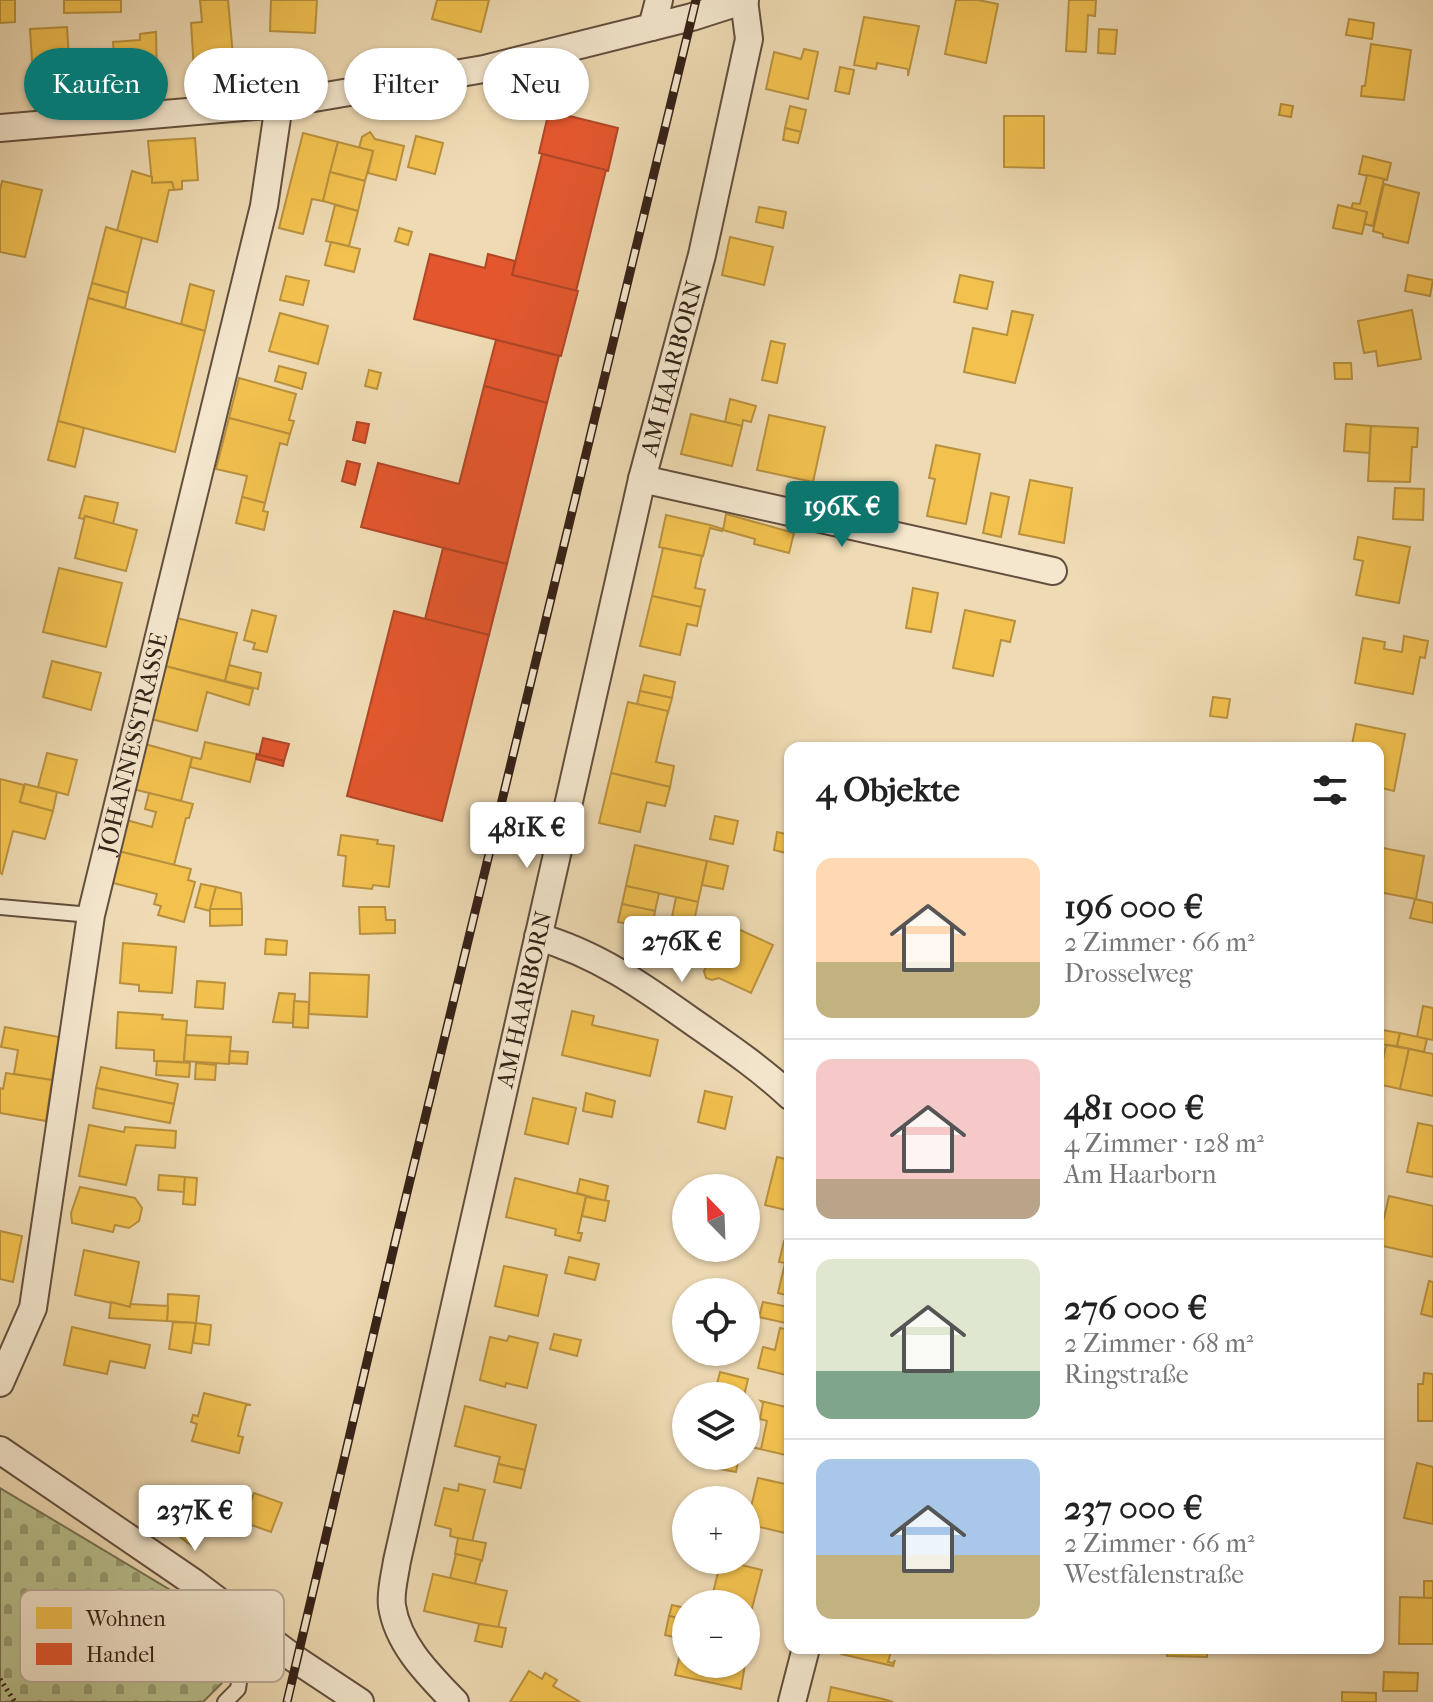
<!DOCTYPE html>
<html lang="de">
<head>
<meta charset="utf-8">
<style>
	body { margin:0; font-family:"IM FELL French Canon",serif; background:#f2f2f2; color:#222; height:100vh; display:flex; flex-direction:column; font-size:30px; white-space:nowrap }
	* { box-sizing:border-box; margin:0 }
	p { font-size:26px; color:#767676 }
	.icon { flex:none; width:44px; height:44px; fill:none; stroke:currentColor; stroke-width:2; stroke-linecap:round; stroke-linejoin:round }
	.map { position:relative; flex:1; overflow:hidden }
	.details { position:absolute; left:784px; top:742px; width:600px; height:912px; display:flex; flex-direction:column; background:#fff; border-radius:16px; box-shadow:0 2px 6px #0004 }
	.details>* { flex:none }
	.hud { position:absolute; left:24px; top:48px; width:640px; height:72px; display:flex; gap:16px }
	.needle { width:52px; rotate:337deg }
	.tools { position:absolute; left:672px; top:1174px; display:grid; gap:16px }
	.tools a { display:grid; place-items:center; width:88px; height:88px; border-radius:50%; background:#fff; box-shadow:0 2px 6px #0004; font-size:40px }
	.price { position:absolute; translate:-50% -68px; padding:0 18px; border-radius:8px; background:#fff; color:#222; font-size:26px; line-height:52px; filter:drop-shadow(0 2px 4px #0008) }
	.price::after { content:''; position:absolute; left:50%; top:48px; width:24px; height:18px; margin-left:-12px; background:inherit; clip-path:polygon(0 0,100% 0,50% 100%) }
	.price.on { background:#0f766e; color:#fff }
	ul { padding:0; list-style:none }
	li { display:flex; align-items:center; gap:24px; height:200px; padding:0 32px }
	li+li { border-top:2px solid #e0e0e0 }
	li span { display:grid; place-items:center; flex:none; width:224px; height:160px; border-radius:16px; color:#555 }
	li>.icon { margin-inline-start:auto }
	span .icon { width:96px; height:96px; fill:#fffc; stroke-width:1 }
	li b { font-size:34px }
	h2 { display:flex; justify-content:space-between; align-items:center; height:96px; padding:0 32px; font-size:34px }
	.tag { padding:0 28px; border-radius:36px; background:#fff; box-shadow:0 2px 6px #0004; font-size:28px; line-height:72px }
	.tag.on { background:#0f766e; color:#fff }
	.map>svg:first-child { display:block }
	.cemetery { fill:url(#cemetery-stones); stroke:#767052; stroke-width:2 }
	.homes { fill:#f2c14e; stroke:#b9913e; stroke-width:2 }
	.shops { fill:#e4572e; stroke:#b04727; stroke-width:2 }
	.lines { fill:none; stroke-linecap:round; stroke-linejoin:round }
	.service-casing { stroke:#634f3e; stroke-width:18 }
	.minor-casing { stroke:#634f3e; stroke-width:30 }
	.path { stroke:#352117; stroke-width:5; stroke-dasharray:2 4; stroke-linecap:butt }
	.service { stroke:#f4e7ce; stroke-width:14 }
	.minor { stroke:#f4e7ce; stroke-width:26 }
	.rail-casing { stroke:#352117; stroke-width:9 }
	.rail { stroke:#f4e7ce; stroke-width:6; stroke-dasharray:18; stroke-linecap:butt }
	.labels { text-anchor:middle; stroke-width:8; stroke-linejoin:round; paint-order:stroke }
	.street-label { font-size:24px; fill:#352117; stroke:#f4e7ce }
	.key { fill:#f4e7ce; stroke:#bbac97; stroke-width:2 }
	.key-label { font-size:22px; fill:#352117 }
</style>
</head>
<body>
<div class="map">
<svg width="1433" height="1702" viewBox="0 0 1433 1702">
	<defs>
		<pattern id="cemetery-stones" width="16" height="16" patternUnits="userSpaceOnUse" patternTransform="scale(2)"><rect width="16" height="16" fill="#b8c08d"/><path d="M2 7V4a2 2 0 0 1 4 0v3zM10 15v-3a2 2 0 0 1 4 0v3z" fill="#969c72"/></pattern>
	</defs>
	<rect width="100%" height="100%" fill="#eedab3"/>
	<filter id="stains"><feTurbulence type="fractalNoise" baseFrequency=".0025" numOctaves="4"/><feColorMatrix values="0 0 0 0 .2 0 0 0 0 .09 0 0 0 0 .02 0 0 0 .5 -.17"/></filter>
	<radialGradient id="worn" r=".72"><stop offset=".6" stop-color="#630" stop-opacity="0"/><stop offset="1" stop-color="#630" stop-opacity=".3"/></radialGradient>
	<polygon class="cemetery" points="0,1488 212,1615 230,1648 222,1683 203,1702 0,1702"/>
	<g class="homes">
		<polygon points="0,0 15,0 15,22 0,23"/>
		<polygon points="64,0 121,0 121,12 64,13"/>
		<polygon points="200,0 228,0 234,67 194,70 191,23 202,22"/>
		<polygon points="271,0 317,0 315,33 270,31"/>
		<polygon points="437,0 489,0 481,32 432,19"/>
		<polygon points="956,0 978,0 998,4 986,63 945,54"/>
		<polygon points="1069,0 1096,0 1095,16 1088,15 1086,52 1066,51"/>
		<polygon points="864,17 919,26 908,76 908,69 877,63 876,69 854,65"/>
		<polygon points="1349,19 1374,23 1372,39 1346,35"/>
		<polygon points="67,27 70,75 67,75 68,79 51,80 51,76 33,77 30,29"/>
		<polygon points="1099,29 1117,30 1115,54 1098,53"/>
		<polygon points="156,32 157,80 116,83 113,42 140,40 140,34"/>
		<polygon points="1371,44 1411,50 1404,100 1361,96 1362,86 1365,86"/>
		<polygon points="804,49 818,52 808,99 766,89 774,52 801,59"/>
		<polygon points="840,67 854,70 849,94 835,91"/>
		<polygon points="1281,104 1293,106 1291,117 1279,115"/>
		<polygon points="790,106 806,110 801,132 785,128"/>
		<polygon points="1004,116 1044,116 1044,168 1004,167"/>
		<polygon points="785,128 801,132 798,143 783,140"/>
		<polygon points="370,132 375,139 404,146 396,180 368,173 373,151 359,148 362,137"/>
		<polygon points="303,133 338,142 323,201 312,199 303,234 279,228"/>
		<polygon points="416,136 443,143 435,174 408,167"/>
		<polygon points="195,138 198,180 182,181 182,189 174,190 172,182 152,183 148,141"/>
		<polygon points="338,142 373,151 365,181 330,172"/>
		<polygon points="1363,156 1391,163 1387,180 1359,174"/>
		<polygon points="132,171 152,177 152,183 172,182 174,190 169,190 157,242 117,231"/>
		<polygon points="330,172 365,181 358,211 323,201"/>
		<polygon points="1367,175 1384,179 1373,226 1364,224 1367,212 1351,209 1353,203 1360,204"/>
		<polygon points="2,181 42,190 25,257 0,252 0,190"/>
		<polygon points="1384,184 1419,193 1408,243 1383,237 1383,234 1373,231"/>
		<polygon points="335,205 358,211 349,246 326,241"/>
		<polygon points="1338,205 1367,212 1362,234 1333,228"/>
		<polygon points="759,207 786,212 783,228 756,222"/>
		<polygon points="106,227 142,238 128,293 92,283"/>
		<polygon points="399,228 412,232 408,245 395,241"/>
		<polygon points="730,237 773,247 764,285 722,275"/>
		<polygon points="331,242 360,249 354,272 325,265"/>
		<polygon points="960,275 993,282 987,309 954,302"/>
		<polygon points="1408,275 1433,280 1430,296 1405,291"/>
		<polygon points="286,276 309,281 303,305 280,300"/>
		<polygon points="92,283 128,293 125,308 88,298"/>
		<polygon points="190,284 214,291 205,331 181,324"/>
		<polygon points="88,298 205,331 175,452 58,421"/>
		<polygon points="1412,310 1421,359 1378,366 1376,351 1364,353 1358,321"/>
		<polygon points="1012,311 1033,315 1015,383 964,372 973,328 1007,335"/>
		<polygon points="280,313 328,326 318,364 269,351"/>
		<polygon points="771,341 785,344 777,383 762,380"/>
		<polygon points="1334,363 1351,363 1352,379 1335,379"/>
		<polygon points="279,366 306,373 302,389 275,381"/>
		<polygon points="369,370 381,373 377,389 365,386"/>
		<polygon points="239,378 296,394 289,420 294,421 290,434 229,418"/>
		<polygon points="730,399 756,406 751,422 743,420 742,426 725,422"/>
		<polygon points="691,414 742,426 732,466 681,454"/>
		<polygon points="769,415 825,427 813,482 757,470"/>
		<polygon points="229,418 290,434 287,445 280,443 265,503 242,497 247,476 216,469"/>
		<polygon points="58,421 84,428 75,467 48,460"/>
		<polygon points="1346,424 1371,426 1370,453 1344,451"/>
		<polygon points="1371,426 1418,428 1417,447 1412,447 1410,482 1368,481"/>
		<polygon points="936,445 980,454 966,524 927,516 935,479 929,478"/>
		<polygon points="1030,480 1072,488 1064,543 1019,534"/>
		<polygon points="1395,488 1424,489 1423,520 1393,519"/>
		<polygon points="991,493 1009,497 1001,537 983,533"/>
		<polygon points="85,496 118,503 113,524 85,516 84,519 79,518"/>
		<polygon points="242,497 265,503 263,511 268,512 264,530 236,523"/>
		<polygon points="726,514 794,533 789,553 754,544 755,539 723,530"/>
		<polygon points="666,515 710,525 723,529 722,531 710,528 703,556 663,548 659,547"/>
		<polygon points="85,516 137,530 126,571 75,558"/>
		<polygon points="1358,537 1410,547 1399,603 1356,595 1363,561 1354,559"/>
		<polygon points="663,548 702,556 695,588 705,590 701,607 652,596"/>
		<polygon points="59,568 122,583 106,647 43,632"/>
		<polygon points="913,588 938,593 931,632 906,628"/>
		<polygon points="652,596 701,607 697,626 687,624 680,655 640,646"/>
		<polygon points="252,610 276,616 267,652 253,649 255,643 244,640"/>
		<polygon points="965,610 1015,621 1010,642 1001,640 993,676 953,668"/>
		<polygon points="177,618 237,633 225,681 165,666"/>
		<polygon points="1404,636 1428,641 1425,658 1420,657 1413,694 1355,683 1363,638 1385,642 1384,649 1402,652"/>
		<polygon points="52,661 101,673 91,710 43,697"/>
		<polygon points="229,665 261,673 258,689 225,681"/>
		<polygon points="165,666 253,689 249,705 207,692 197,731 151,719"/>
		<polygon points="644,675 675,682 672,698 640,691"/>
		<polygon points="640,691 672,698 668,713 637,704"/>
		<polygon points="1213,697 1230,699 1227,718 1210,716"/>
		<polygon points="628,702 668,711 656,762 674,766 670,787 611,773"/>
		<polygon points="1356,724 1405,734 1394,791 1378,787 1378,748 1352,745"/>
		<polygon points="205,742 257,754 250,782 190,767 192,757 201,759"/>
		<polygon points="145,744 192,757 181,801 133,789"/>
		<polygon points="47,753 77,760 68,795 38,787"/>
		<polygon points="611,773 670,787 665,806 647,802 640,832 599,823"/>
		<polygon points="0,779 24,785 20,802 53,811 45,839 13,831 2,874 0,873"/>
		<polygon points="25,784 57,792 53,811 20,802"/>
		<polygon points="149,793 193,804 189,818 186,818 174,865 118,851 126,820 152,827 156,812 145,809"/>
		<polygon points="715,816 738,821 733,844 710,839"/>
		<polygon points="777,832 790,835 790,854 774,850"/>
		<polygon points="341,835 378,840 377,844 394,846 389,887 373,885 372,889 343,886 346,856 338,855"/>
		<polygon points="635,845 707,861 698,902 626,886"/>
		<polygon points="1378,847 1424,856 1416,899 1378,892"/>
		<polygon points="118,851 191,869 188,880 195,882 184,922 158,915 161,906 154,904 157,894 109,882"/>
		<polygon points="707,861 728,866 723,889 702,885"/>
		<polygon points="201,884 216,887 210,911 195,907"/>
		<polygon points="626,886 659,893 655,911 622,904"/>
		<polygon points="216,887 241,893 242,909 210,909"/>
		<polygon points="676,897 698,902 693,927 671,922"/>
		<polygon points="1415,899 1433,903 1433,923 1410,918"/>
		<polygon points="622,904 655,911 652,929 618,922"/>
		<polygon points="359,907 385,907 386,920 395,920 395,933 360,934"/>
		<polygon points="210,909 242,909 242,925 210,926"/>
		<polygon points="727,924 773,945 751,993 719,978 712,980 706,978 704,971 707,965 712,963"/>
		<polygon points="266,939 287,941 286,955 265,954"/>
		<polygon points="123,943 176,947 172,993 139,991 139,985 120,983"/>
		<polygon points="310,973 369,975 367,1017 309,1014"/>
		<polygon points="197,981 225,983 223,1009 195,1007"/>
		<polygon points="279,993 295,994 293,1023 273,1022"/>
		<polygon points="294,1001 309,1002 308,1028 293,1027"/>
		<polygon points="1423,1006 1433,1008 1433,1040 1417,1037"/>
		<polygon points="572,1011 594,1016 592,1025 658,1040 650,1076 562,1055"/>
		<polygon points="118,1012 163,1015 162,1019 187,1021 184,1062 154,1061 154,1050 116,1048"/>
		<polygon points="5,1027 59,1037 52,1080 14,1074 18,1050 1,1047"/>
		<polygon points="1382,1030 1400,1033 1397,1046 1379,1044"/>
		<polygon points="1400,1033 1427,1039 1424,1052 1397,1046"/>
		<polygon points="186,1035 231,1037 229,1064 184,1061"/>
		<polygon points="1386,1045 1409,1049 1400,1089 1378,1084"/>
		<polygon points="1409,1049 1433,1054 1433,1096 1400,1089"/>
		<polygon points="230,1051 248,1052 247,1064 229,1063"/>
		<polygon points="157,1061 190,1063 189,1077 156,1075"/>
		<polygon points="196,1063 216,1065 215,1080 195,1079"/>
		<polygon points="101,1067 178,1084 174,1104 96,1088"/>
		<polygon points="6,1073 52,1080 46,1121 0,1113 0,1088 3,1089"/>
		<polygon points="96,1088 174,1104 170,1123 93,1108"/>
		<polygon points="705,1091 732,1097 725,1129 698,1122"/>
		<polygon points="586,1093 615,1101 612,1117 583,1111"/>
		<polygon points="533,1098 576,1108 568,1144 525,1134"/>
		<polygon points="1418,1123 1433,1126 1433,1177 1407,1172"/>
		<polygon points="89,1125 124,1132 125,1127 176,1131 175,1148 136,1145 126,1185 79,1176"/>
		<polygon points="777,1157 790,1160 790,1211 765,1205"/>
		<polygon points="159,1175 185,1177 184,1192 158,1190"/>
		<polygon points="185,1177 197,1178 195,1205 183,1204"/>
		<polygon points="515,1178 586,1196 578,1233 582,1233 580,1241 555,1235 556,1229 506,1217"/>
		<polygon points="580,1179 608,1186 605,1201 577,1193"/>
		<polygon points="80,1187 135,1198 142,1208 139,1221 129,1228 115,1225 113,1232 72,1223 71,1213"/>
		<polygon points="1389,1196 1433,1206 1433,1257 1378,1245 1378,1216 1384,1218"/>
		<polygon points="586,1197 609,1201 605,1221 582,1216"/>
		<polygon points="0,1231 22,1236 13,1282 0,1279"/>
		<polygon points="784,1241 790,1243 790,1296 778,1293 785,1263 779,1262"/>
		<polygon points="84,1250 139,1262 130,1307 75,1295"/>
		<polygon points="569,1257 599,1264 595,1280 565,1273"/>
		<polygon points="504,1266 547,1275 538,1316 495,1306"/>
		<polygon points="1429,1281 1433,1282 1433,1317 1421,1314"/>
		<polygon points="168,1294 199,1296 196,1323 167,1321"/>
		<polygon points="111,1302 130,1307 130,1304 168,1306 167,1321 109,1318"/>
		<polygon points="763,1302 789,1307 786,1323 759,1317"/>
		<polygon points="173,1322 196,1323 191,1353 169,1349"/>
		<polygon points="196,1323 211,1325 209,1345 193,1343"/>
		<polygon points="72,1327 150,1345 145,1368 110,1361 107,1374 64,1365"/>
		<polygon points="780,1328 790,1330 790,1376 758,1368 763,1347 775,1350"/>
		<polygon points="554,1334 581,1340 577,1356 550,1349"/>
		<polygon points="509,1336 538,1343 527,1388 506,1383 505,1387 480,1380 490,1337 507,1341"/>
		<polygon points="720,1372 748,1379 744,1396 714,1396"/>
		<polygon points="1424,1373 1433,1374 1433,1421 1418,1421 1418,1384 1423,1384"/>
		<polygon points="204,1393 251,1405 246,1405 238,1436 243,1437 239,1453 192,1441 197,1424 191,1422 193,1415 198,1416"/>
		<polygon points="761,1401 790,1408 790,1456 751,1447 761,1449 767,1421 760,1419 763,1403"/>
		<polygon points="465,1406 536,1425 525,1470 498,1464 500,1457 455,1446"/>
		<polygon points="711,1456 739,1457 736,1472 709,1467"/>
		<polygon points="1417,1463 1433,1467 1433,1524 1404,1518"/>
		<polygon points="498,1464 525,1470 521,1488 494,1482"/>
		<polygon points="758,1478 790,1485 790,1517 785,1533 747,1524"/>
		<polygon points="459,1484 485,1490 472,1542 450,1536 451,1529 435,1525 444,1488 458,1491"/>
		<polygon points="254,1493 282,1503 271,1532 243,1522"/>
		<polygon points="181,1527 199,1540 193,1547 176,1534"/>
		<polygon points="458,1538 486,1543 482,1561 455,1554"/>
		<polygon points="456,1554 481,1560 475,1584 450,1578"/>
		<polygon points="721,1560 762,1570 751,1612 746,1610 746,1604 711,1601"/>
		<polygon points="433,1574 507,1591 498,1628 424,1611"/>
		<rect x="1424" y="1581" width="9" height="17"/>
		<polygon points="1400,1597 1433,1598 1433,1644 1399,1644"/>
		<polygon points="672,1605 686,1608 686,1620 669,1616"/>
		<polygon points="669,1616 686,1620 686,1640 665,1635"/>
		<polygon points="479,1624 506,1628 502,1647 475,1641"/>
		<polygon points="843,1648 892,1648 888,1662 893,1663 895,1660 893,1666 841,1654"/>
		<polygon points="1167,1648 1207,1648 1207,1657 1167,1656"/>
		<polygon points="681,1650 686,1651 686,1664 745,1664 741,1689 675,1675"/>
		<polygon points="529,1671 542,1679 545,1673 557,1680 553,1686 580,1702 510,1702"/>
		<polygon points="1384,1672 1418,1673 1417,1691 1383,1691"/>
		<polygon points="831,1687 883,1699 893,1702 828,1702"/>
		<polygon points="1342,1692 1376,1693 1376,1702 1342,1702"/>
	</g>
	<g class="shops">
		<polygon points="549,111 618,128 608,171 539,153"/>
		<polygon points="542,154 606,170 576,291 512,275"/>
		<polygon points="430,254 485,268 488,254 515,261 512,275 578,291 561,356 414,319"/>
		<polygon points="496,340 559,356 547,403 484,386"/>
		<polygon points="484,386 547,403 507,564 361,527 378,463 459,484"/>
		<polygon points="357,422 369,424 365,443 353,440"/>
		<polygon points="347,461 360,464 355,485 342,481"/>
		<polygon points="443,548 507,564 489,635 425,619"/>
		<polygon points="394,611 489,635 442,821 347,796"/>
		<polygon points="263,738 289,744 284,761 259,755"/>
		<polygon points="257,754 259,755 284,761 283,766 256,759"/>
	</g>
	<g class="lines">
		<g class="service-casing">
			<g id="service">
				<polyline points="0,907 91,915"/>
				<polyline points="225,1702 238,1689 243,1655 244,1620"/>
			</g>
		</g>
		<g class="minor-casing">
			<g id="minor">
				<polyline points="652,27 659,0"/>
				<polyline points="0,128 279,104 484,69 692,17 745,0"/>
				<polyline points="642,479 1053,571"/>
				<path d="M538 937C596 953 644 987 693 1022 726 1045 760 1068 790 1096"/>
				<path id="s1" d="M0 1383 33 1308 91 915 264 206 279 104"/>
				<polyline points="0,1450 193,1582 295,1659 360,1702"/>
				<path id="s2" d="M455 1702C429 1675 398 1645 392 1606 390 1592 395 1575 397 1561L642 479 702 255 749 39 744 0"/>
				<polyline points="792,1702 806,1648"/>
			</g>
		</g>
		<polyline class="path" points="0,1679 15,1702"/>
		<use href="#service" class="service"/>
		<use href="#minor" class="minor"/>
		<g class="rail-casing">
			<polyline id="rail" points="287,1702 397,1234 696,0"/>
		</g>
		<use href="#rail" class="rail"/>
	</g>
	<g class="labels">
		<g class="street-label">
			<text dy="8" stroke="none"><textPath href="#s2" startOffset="1386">AM HAARBORN</textPath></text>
			<text dy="8" stroke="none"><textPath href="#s1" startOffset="656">JOHANNESSTRASSE</textPath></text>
			<text dy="8" stroke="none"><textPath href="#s2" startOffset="738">AM HAARBORN</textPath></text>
		</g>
	</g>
	<rect x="20" y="1590" width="264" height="92" rx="12" class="key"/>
	<rect x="36" y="1607" width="36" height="22" fill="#f2c14e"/>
	<rect x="36" y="1643" width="36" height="22" fill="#e4572e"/>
	<g class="key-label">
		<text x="86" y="1626">Wohnen</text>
		<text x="86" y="1662">Handel</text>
	</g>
	<rect width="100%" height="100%" filter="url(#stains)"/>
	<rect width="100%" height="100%" fill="url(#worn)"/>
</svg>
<div class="tools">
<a><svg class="needle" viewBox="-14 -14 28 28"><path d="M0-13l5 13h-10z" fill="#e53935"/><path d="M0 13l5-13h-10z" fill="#767676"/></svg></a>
<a><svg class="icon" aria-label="locate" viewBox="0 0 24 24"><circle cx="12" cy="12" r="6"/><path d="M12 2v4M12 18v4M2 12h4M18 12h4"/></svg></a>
<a><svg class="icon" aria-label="layers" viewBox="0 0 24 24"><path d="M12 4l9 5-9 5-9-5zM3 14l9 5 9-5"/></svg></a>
<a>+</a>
<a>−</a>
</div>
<b class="price on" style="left:842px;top:549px">196K €</b>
<b class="price" style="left:527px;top:870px">481K €</b>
<b class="price" style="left:682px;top:984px">276K €</b>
<b class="price" style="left:195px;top:1553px">237K €</b>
<div class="hud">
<a class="tag on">Kaufen</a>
<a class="tag">Mieten</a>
<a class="tag">Filter</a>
<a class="tag">Neu</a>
</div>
<section class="details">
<h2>4 Objekte<svg class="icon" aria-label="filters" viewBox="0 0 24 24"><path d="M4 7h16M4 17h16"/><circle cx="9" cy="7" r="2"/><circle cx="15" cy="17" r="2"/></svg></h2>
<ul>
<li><span style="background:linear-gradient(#ffd9b3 65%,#c2b280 0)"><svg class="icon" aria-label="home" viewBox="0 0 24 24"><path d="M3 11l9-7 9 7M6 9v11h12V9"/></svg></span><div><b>196 000 €</b><p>2 Zimmer · 66 m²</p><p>Drosselweg</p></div></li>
<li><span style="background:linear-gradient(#f6c9c9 75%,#b9a48a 0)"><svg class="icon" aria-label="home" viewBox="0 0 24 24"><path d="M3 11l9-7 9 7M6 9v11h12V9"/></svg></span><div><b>481 000 €</b><p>4 Zimmer · 128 m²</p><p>Am Haarborn</p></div></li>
<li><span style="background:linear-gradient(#dfe7d0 70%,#7fa58c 0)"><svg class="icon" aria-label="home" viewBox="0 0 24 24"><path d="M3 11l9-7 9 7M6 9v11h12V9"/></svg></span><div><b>276 000 €</b><p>2 Zimmer · 68 m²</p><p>Ringstraße</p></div></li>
<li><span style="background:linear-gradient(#a9c7e8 60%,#c2b280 0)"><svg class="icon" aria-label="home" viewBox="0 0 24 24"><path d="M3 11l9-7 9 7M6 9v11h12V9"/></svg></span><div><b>237 000 €</b><p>2 Zimmer · 66 m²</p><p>Westfalenstraße</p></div></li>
</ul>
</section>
</div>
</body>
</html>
